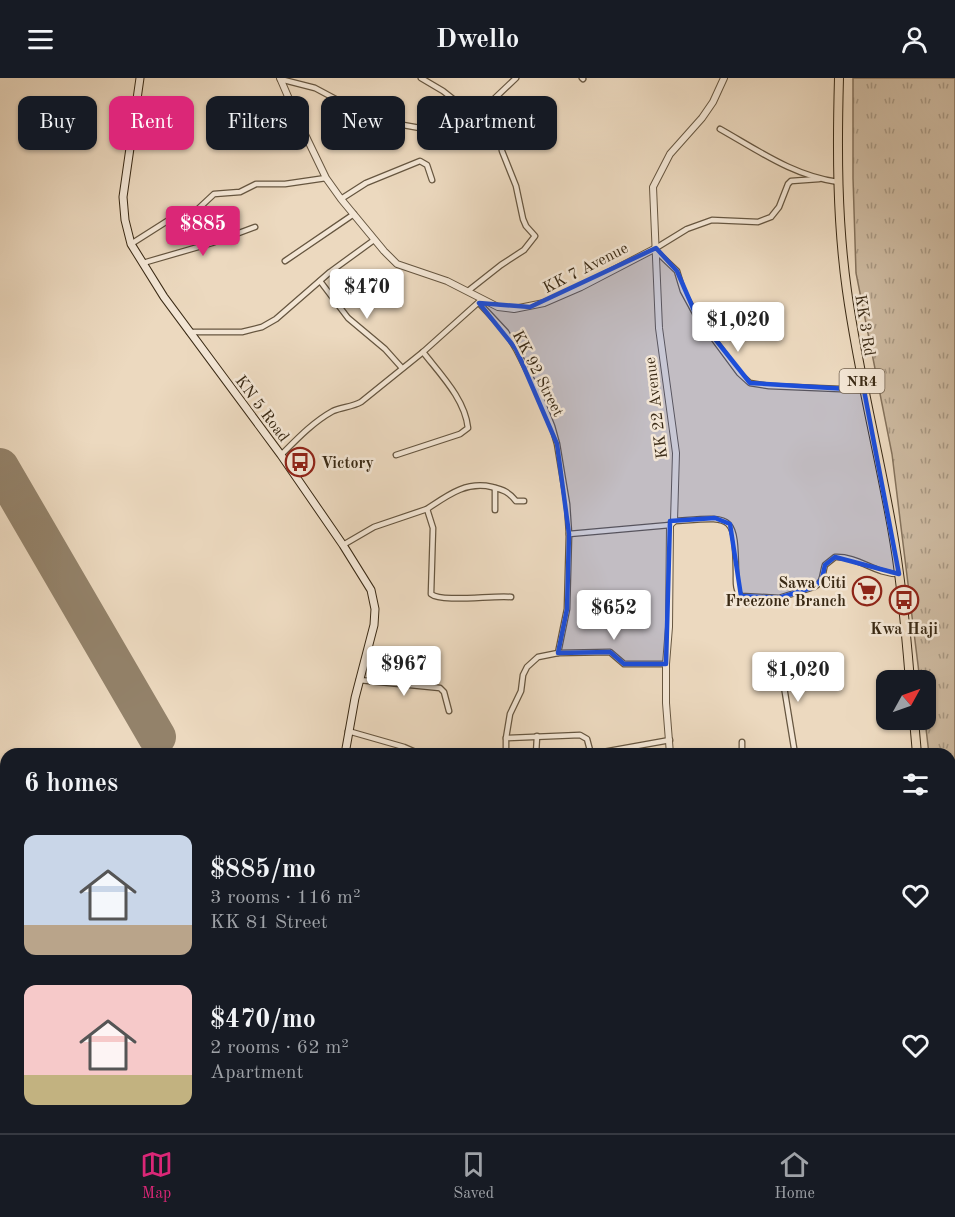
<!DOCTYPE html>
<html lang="en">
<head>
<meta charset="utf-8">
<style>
	body { margin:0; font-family:"Old Standard TT",serif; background:#242831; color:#f1f3f6; height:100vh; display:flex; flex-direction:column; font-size:22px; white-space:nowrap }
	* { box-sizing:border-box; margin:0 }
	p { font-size:20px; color:#9ea1a6 }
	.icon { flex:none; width:33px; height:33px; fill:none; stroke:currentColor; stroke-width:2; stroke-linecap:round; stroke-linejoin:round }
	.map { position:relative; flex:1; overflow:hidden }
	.panel { position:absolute; left:0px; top:670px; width:956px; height:386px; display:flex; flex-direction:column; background:#171b24; border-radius:18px 18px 0 0; box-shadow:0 2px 4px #0004 }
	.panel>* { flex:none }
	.top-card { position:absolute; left:18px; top:18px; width:600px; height:54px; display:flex; gap:12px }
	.needle { width:39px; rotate:50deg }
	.fabs { position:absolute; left:876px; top:592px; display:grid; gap:12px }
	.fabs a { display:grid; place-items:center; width:60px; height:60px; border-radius:12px; background:#171b24; box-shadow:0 2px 4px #0004; font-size:30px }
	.price { position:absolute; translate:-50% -51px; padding:0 14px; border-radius:6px; background:#fff; color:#222; font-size:20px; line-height:39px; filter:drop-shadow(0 2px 3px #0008) }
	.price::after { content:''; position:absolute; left:50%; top:36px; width:18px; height:14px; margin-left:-9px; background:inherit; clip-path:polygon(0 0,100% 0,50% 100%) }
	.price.selected { background:#db2777; color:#fff }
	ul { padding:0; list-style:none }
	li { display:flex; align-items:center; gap:18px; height:150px; padding:0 24px }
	li span { display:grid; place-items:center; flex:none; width:168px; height:120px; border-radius:12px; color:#555 }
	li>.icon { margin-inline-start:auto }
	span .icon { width:72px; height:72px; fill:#fffc; stroke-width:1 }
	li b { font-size:26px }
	h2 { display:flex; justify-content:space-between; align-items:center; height:72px; padding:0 24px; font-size:26px }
	.chip { padding:0 21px; border-radius:12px; background:#171b24; box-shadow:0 2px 4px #0004; font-size:21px; line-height:54px }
	.chip.selected { background:#db2777; color:#fff }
	header { display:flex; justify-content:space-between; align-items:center; height:78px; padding:0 24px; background:#171b24; font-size:27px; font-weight:700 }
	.dock { display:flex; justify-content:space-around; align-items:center; height:84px; border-top:2px solid #363941; background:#171b24; font-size:16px; color:#9ea1a6 }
	.dock a { display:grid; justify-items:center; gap:3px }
	.dock .selected { color:#db2777 }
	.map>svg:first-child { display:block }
	.park { fill:url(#park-tufts); stroke:#84725c; stroke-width:1.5 }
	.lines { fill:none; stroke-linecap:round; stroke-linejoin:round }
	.runway { stroke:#93826a; stroke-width:38 }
	.minor-casing { stroke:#665640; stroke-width:7 }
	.tertiary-casing { stroke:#665640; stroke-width:8 }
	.secondary-casing { stroke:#3a2a15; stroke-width:9 }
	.trunk-casing { stroke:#3a2a15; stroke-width:10 }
	.minor { stroke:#f3e6d5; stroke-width:4.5 }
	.tertiary { stroke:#f3e6d5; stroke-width:6 }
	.secondary { stroke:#f3e6d5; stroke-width:7 }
	.trunk { stroke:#ecd9bf; stroke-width:8 }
	.marked { fill:#1d4ed8; fill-opacity:0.2; stroke:#1d4ed8; stroke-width:4.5; stroke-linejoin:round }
	.labels { text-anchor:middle; stroke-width:5; stroke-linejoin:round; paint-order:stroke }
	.shield { fill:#f3e6d5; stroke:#72624f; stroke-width:1.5 }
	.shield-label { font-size:15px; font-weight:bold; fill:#3a2a15 }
	.street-label { font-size:16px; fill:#3a2a15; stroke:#f3e6d5 }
	.poi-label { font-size:16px; font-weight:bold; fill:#3a2a15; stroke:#f3e6d5; text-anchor:start }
</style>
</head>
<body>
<header><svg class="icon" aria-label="menu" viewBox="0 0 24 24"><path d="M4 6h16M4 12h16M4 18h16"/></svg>Dwello<svg class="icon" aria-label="person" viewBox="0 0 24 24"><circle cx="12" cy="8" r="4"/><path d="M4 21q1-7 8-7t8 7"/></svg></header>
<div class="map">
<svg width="955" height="1055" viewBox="0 0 955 1055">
	<defs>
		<pattern id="park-tufts" width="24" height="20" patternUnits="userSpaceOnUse" patternTransform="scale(1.5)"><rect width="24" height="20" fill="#cebba2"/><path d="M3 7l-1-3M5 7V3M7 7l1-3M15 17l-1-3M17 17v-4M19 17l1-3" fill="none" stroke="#a89883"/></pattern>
	</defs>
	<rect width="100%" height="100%" fill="#ecd9bf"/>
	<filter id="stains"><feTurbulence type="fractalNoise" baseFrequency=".00333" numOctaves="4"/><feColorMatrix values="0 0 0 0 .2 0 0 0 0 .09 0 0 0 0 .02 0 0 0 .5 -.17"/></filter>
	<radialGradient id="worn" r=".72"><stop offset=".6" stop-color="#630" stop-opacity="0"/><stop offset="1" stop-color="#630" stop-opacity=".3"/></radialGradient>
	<polygon class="park" points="853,0 955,0 955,872 953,872 950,841 950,676 929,676 925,642 926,603 920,603 892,376 856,195 853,100"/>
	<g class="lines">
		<polyline class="runway" points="0,389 157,659"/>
		<g class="minor-casing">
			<g id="minor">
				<polyline points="421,0 443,13 490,50 500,61 502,73 516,108 523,141 526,148 535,158 524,172 501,187 468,213"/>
				<polyline points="582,0 583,1"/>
				<polyline points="280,1 315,10 375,42 420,50"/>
				<polyline points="475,39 516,0"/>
				<path d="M720 51C759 73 794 98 838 104"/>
				<polyline points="341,121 366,105 420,83 427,87 432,102"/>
				<polyline points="131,166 172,140 198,131 214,116 240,114 256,106 285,106 326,100"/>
				<polyline points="656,170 687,151 712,142 758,144 771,139 779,129 788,106 791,103 819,101"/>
				<polyline points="656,173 677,193 683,213 696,237 739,295 750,305 769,308 864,312"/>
				<polyline points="285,183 354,136"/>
				<polyline points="143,185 212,165 255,149"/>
				<polyline points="320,203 348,240 385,271 402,290"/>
				<polyline points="479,225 506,254 516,271 540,318 552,348 557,366 567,426 569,456 567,531 558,575 538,579 527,589 523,597 521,613 510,636 506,660 506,676"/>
				<polyline points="189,254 242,254 262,249 276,241 330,194 374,162"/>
				<path d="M281 377C297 361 313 344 333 333 342 329 352 329 361 324L423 274 481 222"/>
				<path d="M396 377 460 356 468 350C465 321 440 296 423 274"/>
				<path d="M427 431C448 417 466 403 492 409 504 412 509 414 516 423H524"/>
				<polyline points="495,432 495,410"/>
				<path d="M674 443C733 439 735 434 736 496 736 504 735 512 741 518L779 520 814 509C824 504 822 496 825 487L835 479C859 478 874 496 899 496"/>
				<polyline points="569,456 670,447"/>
				<path d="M343 467 374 449 427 431 433 450 431 516C442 525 493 517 511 519"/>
				<polyline points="558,575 610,574 624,586 666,586"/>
				<polyline points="779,578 795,676"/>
				<polyline points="359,602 440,610 444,614 449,633"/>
				<polyline points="348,653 404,669 420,676"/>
				<polyline points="506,660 580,657 587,661 591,676"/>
				<polyline points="536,676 537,658"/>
				<polyline points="592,676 670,662"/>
				<polyline points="742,676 742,664"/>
				<polyline points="0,866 6,875"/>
				<polyline points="0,940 6,939"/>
				<polyline points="0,1002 6,999"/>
				<polyline points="115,1050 116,1055"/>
				<polyline points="232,1050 237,1055"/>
				<polyline points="301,1050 302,1055"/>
				<polyline points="449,1050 450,1055"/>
				<polyline points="683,1050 684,1055"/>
				<polyline points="171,1055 172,1050"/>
				<polyline points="840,1055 840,1050"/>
			</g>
		</g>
		<g class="tertiary-casing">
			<g id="tertiary">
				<polyline points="280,0 299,44 326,100 341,121 384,173 397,186 447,203 498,229 514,231 544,225 581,209 656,170"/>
				<polyline points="670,676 666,625 666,586 669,549 670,447 674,443 676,375 659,250 653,109 670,76 702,40 713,24 724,0"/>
			</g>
		</g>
		<g class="secondary-casing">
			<g id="secondary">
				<polyline points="140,0 123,119 125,142 131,166 164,219 281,377 343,467 371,512 375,531 374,547 355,620 345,676"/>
				<polyline points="950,885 955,884"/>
				<polyline points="342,1050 343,1055"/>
				<polyline points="530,1050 530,1055"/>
			</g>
		</g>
		<g class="trunk-casing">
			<g id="trunk">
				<path d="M839 0C837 71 837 142 847 213 858 293 878 371 892 450 901 500 906 552 910 603"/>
				<polyline points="914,642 917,676"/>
				<polyline points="945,1050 946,1055"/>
			</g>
		</g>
		<use href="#minor" class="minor"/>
		<use href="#tertiary" class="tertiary"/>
		<use href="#secondary" class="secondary"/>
		<use href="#trunk" class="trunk"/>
	</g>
	<path class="marked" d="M656 170 677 193 696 237 750 305 864 312 899 496 835 479 825 487 822 501 814 509 779 520 741 518 730 446 715 440 670 443 666 586H624L610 574 558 575 567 531 569 456 557 366 516 271 479 225 530 229Z"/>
	<defs>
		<g id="bus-ring" transform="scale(1.5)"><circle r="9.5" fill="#f3e6d5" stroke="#8f2418" stroke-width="1.5"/><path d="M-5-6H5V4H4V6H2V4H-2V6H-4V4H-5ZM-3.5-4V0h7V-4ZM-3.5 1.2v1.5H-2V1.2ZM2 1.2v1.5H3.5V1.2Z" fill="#8f2418"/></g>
		<g id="supermarket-ring" transform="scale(1.5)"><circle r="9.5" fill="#f3e6d5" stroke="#8f2418" stroke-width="1.5"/><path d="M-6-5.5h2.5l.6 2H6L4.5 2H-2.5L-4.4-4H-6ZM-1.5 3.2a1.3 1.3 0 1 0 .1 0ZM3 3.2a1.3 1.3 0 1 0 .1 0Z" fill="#8f2418"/></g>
	</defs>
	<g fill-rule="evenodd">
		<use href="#bus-ring" x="300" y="384"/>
		<use href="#supermarket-ring" x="867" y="513"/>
		<use href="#bus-ring" x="904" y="522"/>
	</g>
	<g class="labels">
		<rect class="shield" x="839.5" y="291" width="45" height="24" rx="4.5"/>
		<g class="shield-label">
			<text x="862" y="308">NR4</text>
		</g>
		<g class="street-label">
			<text transform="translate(585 189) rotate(-27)" y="6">KK 7 Avenue</text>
			<text transform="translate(866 247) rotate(81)" y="6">KK 3 Rd</text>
			<text transform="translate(539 295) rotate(63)" y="6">KK 92 Street</text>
			<text transform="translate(263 330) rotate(53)" y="6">KN 5 Road</text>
			<text transform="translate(655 330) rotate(-97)" y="6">KK 22 Avenue</text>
		</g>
		<g class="poi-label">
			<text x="321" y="390">Victory</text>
			<text x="846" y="510" text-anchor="end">Sawa Citi<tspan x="846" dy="18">Freezone Branch</tspan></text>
			<text x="904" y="556" text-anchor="middle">Kwa Haji</text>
		</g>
	</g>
	<rect width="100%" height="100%" filter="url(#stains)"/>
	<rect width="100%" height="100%" fill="url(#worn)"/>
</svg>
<div class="fabs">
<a><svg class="needle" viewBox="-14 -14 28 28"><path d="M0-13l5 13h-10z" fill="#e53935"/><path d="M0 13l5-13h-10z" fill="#9ea1a6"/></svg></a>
</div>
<b class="price selected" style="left:203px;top:179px">$885</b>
<b class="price" style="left:367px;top:242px">$470</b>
<b class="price" style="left:738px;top:275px">$1,020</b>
<b class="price" style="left:614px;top:563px">$652</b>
<b class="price" style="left:404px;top:619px">$967</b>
<b class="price" style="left:798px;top:625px">$1,020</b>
<div class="top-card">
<a class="chip">Buy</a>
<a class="chip selected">Rent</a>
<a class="chip">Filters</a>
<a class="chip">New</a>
<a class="chip">Apartment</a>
</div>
<section class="panel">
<h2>6 homes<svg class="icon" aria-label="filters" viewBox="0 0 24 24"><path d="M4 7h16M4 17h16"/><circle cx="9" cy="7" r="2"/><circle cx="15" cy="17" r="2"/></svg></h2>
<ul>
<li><span style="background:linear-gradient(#c9d6e8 75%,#b9a48a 0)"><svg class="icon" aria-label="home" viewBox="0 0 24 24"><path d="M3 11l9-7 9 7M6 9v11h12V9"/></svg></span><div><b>$885/mo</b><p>3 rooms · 116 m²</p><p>KK 81 Street</p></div><svg class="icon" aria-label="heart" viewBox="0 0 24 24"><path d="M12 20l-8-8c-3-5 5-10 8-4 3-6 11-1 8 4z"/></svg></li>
<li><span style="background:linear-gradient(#f6c9c9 75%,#c2b280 0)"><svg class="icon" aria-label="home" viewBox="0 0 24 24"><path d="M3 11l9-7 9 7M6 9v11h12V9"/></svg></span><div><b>$470/mo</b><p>2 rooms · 62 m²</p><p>Apartment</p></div><svg class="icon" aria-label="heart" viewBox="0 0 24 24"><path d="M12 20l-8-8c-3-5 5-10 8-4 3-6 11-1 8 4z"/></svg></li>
</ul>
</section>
</div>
<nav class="dock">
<a class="selected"><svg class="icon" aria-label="map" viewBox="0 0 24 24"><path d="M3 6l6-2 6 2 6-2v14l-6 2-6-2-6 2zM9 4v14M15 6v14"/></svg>Map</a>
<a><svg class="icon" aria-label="saved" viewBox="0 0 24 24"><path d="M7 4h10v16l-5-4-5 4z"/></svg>Saved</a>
<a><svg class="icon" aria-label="home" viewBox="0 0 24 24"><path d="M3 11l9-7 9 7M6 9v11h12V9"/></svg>Home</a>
</nav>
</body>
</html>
